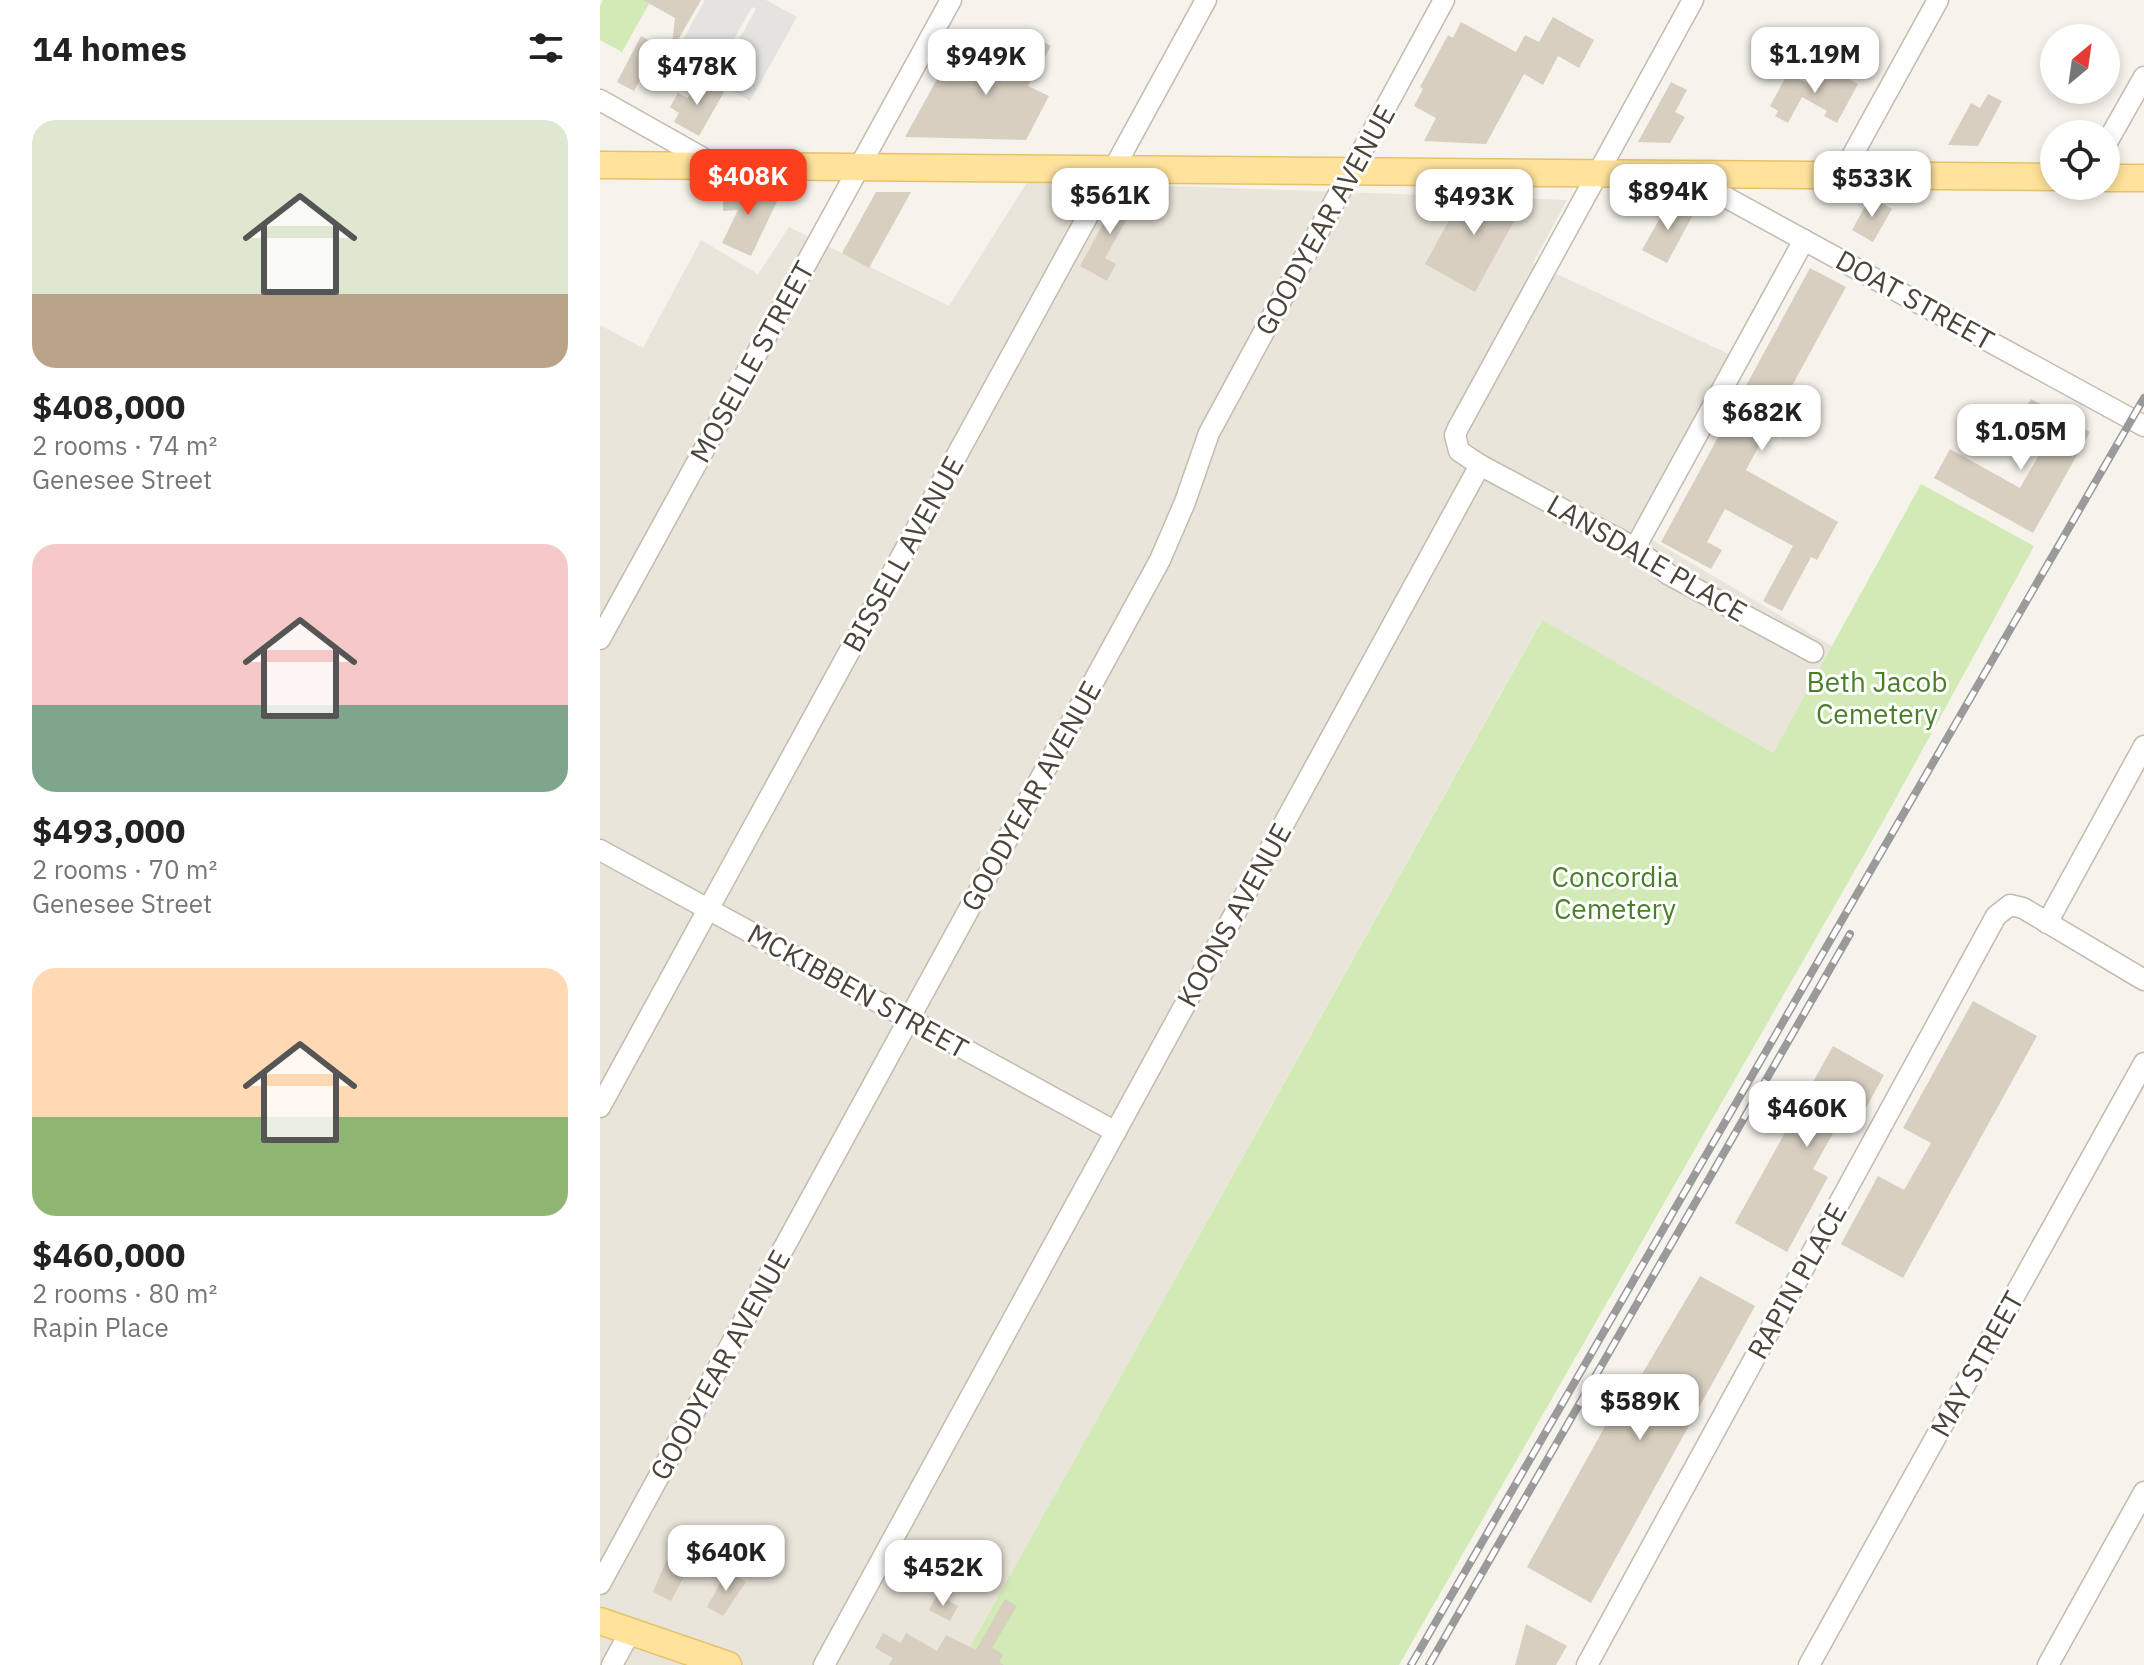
<!DOCTYPE html>
<html lang="en">
<head>
<meta charset="utf-8">
<style>
	body { margin:0; font-family:"IBM Plex Sans",sans-serif; background:#f2f2f2; color:#222; height:100vh; display:flex; flex-direction:column; font-size:30px; white-space:nowrap }
	* { box-sizing:border-box; margin:0 }
	p { font-size:26px; color:#767676 }
	.icon { flex:none; width:44px; height:44px; fill:none; stroke:currentColor; stroke-width:2; stroke-linecap:round; stroke-linejoin:round }
	.map { position:relative; flex:1; overflow:hidden }
	.sheet { display:flex; flex-direction:column; background:#fff; width:600px }
	.sheet>* { flex:none }
	.needle { width:52px; rotate:29deg }
	.fabs { position:absolute; left:1440px; top:24px; display:grid; gap:16px }
	.fabs a { display:grid; place-items:center; width:80px; height:80px; border-radius:50%; background:#fff; box-shadow:0 4px 12px #0003; font-size:40px }
	.price { position:absolute; translate:-50% -68px; padding:0 18px; border-radius:16px; background:#fff; color:#222; font-size:26px; line-height:52px; filter:drop-shadow(0 2px 4px #0008) }
	.price::after { content:''; position:absolute; left:50%; top:48px; width:24px; height:18px; margin-left:-12px; background:inherit; clip-path:polygon(0 0,100% 0,50% 100%) }
	.price.on { background:#fc3f1d; color:#fff }
	ul { padding:0; list-style:none }
	li { display:grid; align-content:center; gap:16px; height:424px; padding:0 32px }
	li span { display:grid; place-items:center; height:248px; border-radius:24px; color:#555 }
	li>.icon { margin-inline-start:auto }
	span .icon { width:144px; height:144px; fill:#fffc; stroke-width:1 }
	li b { font-size:34px }
	h2 { display:flex; justify-content:space-between; align-items:center; height:96px; padding:0 32px; font-size:34px }
	main { display:flex; flex:1; min-height:0 }
	.map>svg:first-child { display:block }
	.residential { fill:#eae5da }
	.green { fill:#d2eab5 }
	.parking { fill:#e5e3e0 }
	.building { fill:#d8cfc1 }
	.lines { fill:none; stroke-linecap:round; stroke-linejoin:round }
	.minor-casing { stroke:#c2bbae; stroke-width:23 }
	.major-casing { stroke:#e6c16a; stroke-width:29 }
	.minor { stroke:#fff; stroke-width:20 }
	.major { stroke:#ffe39c; stroke-width:26 }
	.rail-casing { stroke:#9a9a9a; stroke-width:8 }
	.rail { stroke:#fff; stroke-width:5; stroke-dasharray:15; stroke-linecap:butt }
	.labels { text-anchor:middle; stroke-width:6; stroke-linejoin:round; paint-order:stroke }
	.street-label { font-size:28px; fill:#4b4439; stroke:#fff }
	.park-label { font-size:28px; fill:#4a7f2a; stroke:#fff }
</style>
</head>
<body>
<main>
<section class="sheet">
<h2>14 homes<svg class="icon" aria-label="filters" viewBox="0 0 24 24"><path d="M4 7h16M4 17h16"/><circle cx="9" cy="7" r="2"/><circle cx="15" cy="17" r="2"/></svg></h2>
<ul>
<li><span style="background:linear-gradient(#dfe7d0 70%,#b9a48a 0)"><svg class="icon" aria-label="home" viewBox="0 0 24 24"><path d="M3 11l9-7 9 7M6 9v11h12V9"/></svg></span><div><b>$408,000</b><p>2 rooms · 74 m²</p><p>Genesee Street</p></div></li>
<li><span style="background:linear-gradient(#f6c9c9 65%,#7fa58c 0)"><svg class="icon" aria-label="home" viewBox="0 0 24 24"><path d="M3 11l9-7 9 7M6 9v11h12V9"/></svg></span><div><b>$493,000</b><p>2 rooms · 70 m²</p><p>Genesee Street</p></div></li>
<li><span style="background:linear-gradient(#ffd9b3 60%,#8fb573 0)"><svg class="icon" aria-label="home" viewBox="0 0 24 24"><path d="M3 11l9-7 9 7M6 9v11h12V9"/></svg></span><div><b>$460,000</b><p>2 rooms · 80 m²</p><p>Rapin Place</p></div></li>
</ul>
</section>
<div class="map">
<svg width="1544" height="1665" viewBox="0 0 1544 1665">
	<rect width="100%" height="100%" fill="#f6f3ec"/>
	<polygon class="residential" points="428,181 967,200 933,263 1131,355 1037,531 1232,646 1173,753 941,621 360,1665 0,1665 0,325 43,348 101,240 158,274 189,227 349,306"/>
	<g class="green">
		<polygon points="3,0 51,0 22,52 0,40 0,6"/>
		<polygon points="1321,484 1434,546 1285,818 799,1665 360,1665 942,620 1173,753"/>
	</g>
	<polygon class="parking" points="105,0 166,0 197,17 150,101 116,81 156,9 152,7 112,78 83,62 89,51 80,45"/>
	<g class="building">
		<polygon points="43,0 101,0 71,52 75,18"/>
		<polygon points="953,17 994,40 979,68 958,56 943,85 924,74 886,144 824,141 836,118 814,106 823,89 820,87 848,35 853,38 861,22 916,52 925,35 939,42"/>
		<polygon points="432,35 451,46 428,86 449,96 426,140 305,137 346,63 368,76 389,38 423,52"/>
		<polygon points="41,36 59,46 34,91 17,82"/>
		<polygon points="1228,68 1258,84 1237,123 1224,116 1227,111 1202,97 1188,123 1175,116 1178,111 1170,106 1188,73 1216,88"/>
		<polygon points="98,78 124,92 99,136 74,122 79,113 70,107 78,93 88,98"/>
		<polygon points="1071,82 1087,90 1075,112 1085,117 1070,143 1038,142"/>
		<polygon points="1388,94 1402,101 1378,146 1348,145 1371,103 1380,108"/>
		<polygon points="123,191 182,191 151,256 122,243 138,210 123,211"/>
		<polygon points="521,191 542,193 505,258 516,264 507,281 480,266"/>
		<polygon points="276,192 311,192 269,268 242,253"/>
		<polygon points="863,195 928,196 875,292 825,264"/>
		<polygon points="1270,197 1292,209 1273,242 1252,230"/>
		<polygon points="1070,200 1094,213 1067,263 1042,250"/>
		<polygon points="1210,268 1246,287 1177,413 1193,421 1184,438 1168,429 1146,470 1238,522 1217,560 1211,557 1182,611 1163,601 1193,546 1125,509 1107,542 1122,550 1111,569 1061,542"/>
		<polygon points="1431,399 1490,432 1433,533 1334,478 1350,449 1420,488 1451,434 1420,417"/>
		<polygon points="1373,1001 1437,1036 1303,1278 1241,1244 1278,1176 1304,1190 1331,1143 1303,1128"/>
		<polygon points="1233,1046 1284,1075 1256,1126 1242,1117 1213,1169 1228,1177 1187,1252 1135,1223"/>
		<polygon points="1100,1276 1155,1306 991,1603 927,1567 1029,1383 1035,1386"/>
		<polygon points="82,1544 97,1552 71,1601 53,1592 67,1559"/>
		<polygon points="127,1571 146,1582 123,1616 107,1607"/>
		<polygon points="337,1594 358,1606 350,1621 329,1610"/>
		<polygon points="405,1599 417,1606 392,1648 403,1654 399,1662 404,1665 289,1665 293,1658 275,1648 283,1633 301,1643 306,1633 337,1651 346,1635 376,1650"/>
		<polygon points="926,1624 967,1646 956,1665 915,1665"/>
	</g>
	<g class="lines">
		<g class="minor-casing">
			<g id="minor">
				<polyline points="0,100 117,166"/>
				<polyline points="1506,144 1544,77"/>
				<polyline points="1085,175 1544,426"/>
				<polyline points="1241,176 1338,0"/>
				<polyline points="880,465 1035,548 1068,574 1213,652"/>
				<polyline points="1035,548 1204,240"/>
				<polyline points="0,639 351,0"/>
				<polyline points="0,850 516,1132"/>
				<polyline points="1447,923 1544,746"/>
				<polyline points="0,1107 606,0"/>
				<polyline points="0,1584 560,560 585,502 609,433 844,0"/>
				<polyline points="12,1665 30,1632"/>
				<polyline points="224,1665 880,465 859,451 855,435 858,428 1093,0"/>
				<polyline points="987,1665 1396,916 1410,905 1423,908 1544,980"/>
				<polyline points="1209,1665 1544,1063"/>
				<polyline points="1448,1665 1544,1492"/>
			</g>
		</g>
		<g class="major-casing">
			<g id="major">
				<polyline points="0,165 1454,177"/>
				<polyline points="1506,178 1544,178"/>
				<polyline points="0,1621 128,1665"/>
			</g>
		</g>
		<use href="#minor" class="minor"/>
		<use href="#major" class="major"/>
		<g class="rail-casing">
			<g id="rail">
				<polyline points="811,1665 1544,398"/>
				<polyline points="829,1665 1250,934"/>
			</g>
		</g>
		<use href="#rail" class="rail"/>
	</g>
	<g class="labels">
		<g class="street-label">
			<text transform="translate(725 220) rotate(-61)" y="10">GOODYEAR AVENUE</text>
			<text transform="translate(1315 300) rotate(29)" y="10">DOAT STREET</text>
			<text transform="translate(152 362) rotate(-61)" y="10">MOSELLE STREET</text>
			<text transform="translate(303 554) rotate(-61)" y="10">BISSELL AVENUE</text>
			<text transform="translate(1047 558) rotate(30)" y="10">LANSDALE PLACE</text>
			<text transform="translate(431 796) rotate(-61)" y="10">GOODYEAR AVENUE</text>
			<text transform="translate(634 915) rotate(-61)" y="10">KOONS AVENUE</text>
			<text transform="translate(258 991) rotate(29)" y="10">MCKIBBEN STREET</text>
			<text transform="translate(1197 1281) rotate(-61)" y="10">RAPIN PLACE</text>
			<text transform="translate(1377 1364) rotate(-61)" y="10">MAY STREET</text>
			<text transform="translate(120 1365) rotate(-61)" y="10">GOODYEAR AVENUE</text>
		</g>
		<g class="park-label">
			<text x="1277" y="692">Beth Jacob<tspan x="1277" dy="32">Cemetery</tspan></text>
			<text x="1015" y="887">Concordia<tspan x="1015" dy="32">Cemetery</tspan></text>
		</g>
	</g>
</svg>
<div class="fabs">
<a><svg class="needle" viewBox="-14 -14 28 28"><path d="M0-13l5 13h-10z" fill="#e53935"/><path d="M0 13l5-13h-10z" fill="#767676"/></svg></a>
<a><svg class="icon" aria-label="locate" viewBox="0 0 24 24"><circle cx="12" cy="12" r="6"/><path d="M12 2v4M12 18v4M2 12h4M18 12h4"/></svg></a>
</div>
<b class="price" style="left:1215px;top:95px">$1.19M</b>
<b class="price" style="left:386px;top:97px">$949K</b>
<b class="price" style="left:97px;top:107px">$478K</b>
<b class="price on" style="left:148px;top:217px">$408K</b>
<b class="price" style="left:1272px;top:219px">$533K</b>
<b class="price" style="left:1068px;top:232px">$894K</b>
<b class="price" style="left:510px;top:236px">$561K</b>
<b class="price" style="left:874px;top:237px">$493K</b>
<b class="price" style="left:1162px;top:453px">$682K</b>
<b class="price" style="left:1421px;top:472px">$1.05M</b>
<b class="price" style="left:1207px;top:1149px">$460K</b>
<b class="price" style="left:1040px;top:1442px">$589K</b>
<b class="price" style="left:126px;top:1593px">$640K</b>
<b class="price" style="left:343px;top:1608px">$452K</b>
</div>
</main>
</body>
</html>
